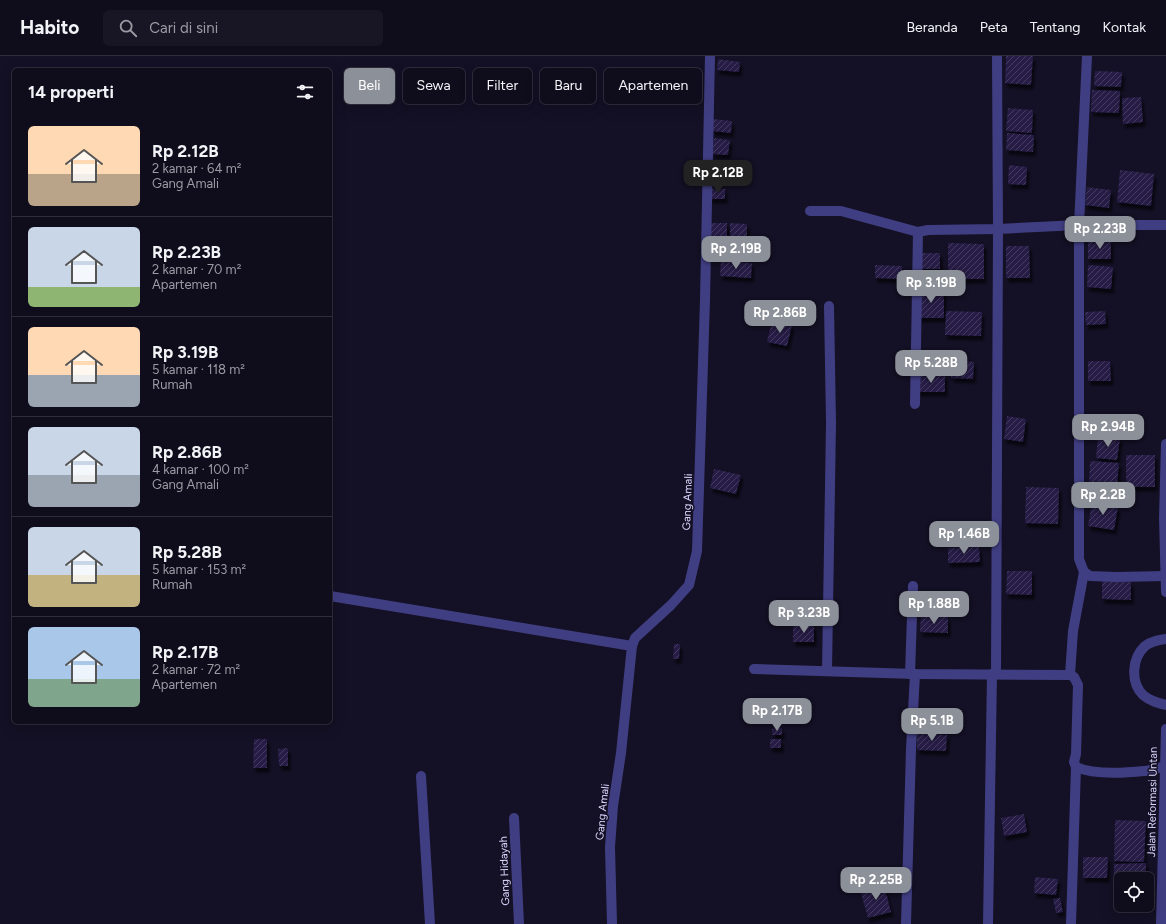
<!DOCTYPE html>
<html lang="id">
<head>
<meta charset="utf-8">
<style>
	body { margin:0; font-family:Figtree,sans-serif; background:#181525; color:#f1f3f6; height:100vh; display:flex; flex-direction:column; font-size:15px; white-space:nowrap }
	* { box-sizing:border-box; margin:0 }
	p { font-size:13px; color:#9b9ba3 }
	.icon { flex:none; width:22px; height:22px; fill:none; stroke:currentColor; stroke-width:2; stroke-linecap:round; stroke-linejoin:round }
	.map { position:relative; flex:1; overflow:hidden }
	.drawer { position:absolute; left:12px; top:12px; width:320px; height:656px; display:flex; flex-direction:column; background:#0f0c1c; border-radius:6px; box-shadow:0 4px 16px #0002,0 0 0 1px #2f2c3b }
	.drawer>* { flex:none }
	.hud { position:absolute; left:344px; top:12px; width:380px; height:36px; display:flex; gap:8px }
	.tools { position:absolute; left:1114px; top:816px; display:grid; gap:8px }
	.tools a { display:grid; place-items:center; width:40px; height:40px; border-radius:6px; background:#0f0c1c; box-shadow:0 4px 16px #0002,0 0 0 1px #2f2c3b; font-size:20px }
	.price { position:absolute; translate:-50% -34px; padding:0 9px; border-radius:8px; background:#8c9099; color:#fff; font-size:13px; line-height:26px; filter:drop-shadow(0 1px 2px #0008) }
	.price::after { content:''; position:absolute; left:50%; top:24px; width:12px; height:9px; margin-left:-6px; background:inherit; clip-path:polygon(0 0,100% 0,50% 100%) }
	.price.on { background:#222; color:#fff }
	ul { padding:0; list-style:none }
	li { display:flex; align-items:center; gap:12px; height:100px; padding:0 16px }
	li+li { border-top:1px solid #2f2c3b }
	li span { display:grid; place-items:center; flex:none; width:112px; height:80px; border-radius:6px; color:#555 }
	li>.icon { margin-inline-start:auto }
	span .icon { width:48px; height:48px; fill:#fffc; stroke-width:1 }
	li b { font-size:17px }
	h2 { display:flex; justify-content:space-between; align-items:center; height:48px; padding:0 16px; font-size:17px }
	.tag { padding:0 14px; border-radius:6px; background:#0f0c1c; box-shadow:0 4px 16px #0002,0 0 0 1px #2f2c3b; font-size:14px; line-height:36px }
	.tag.on { background:#8c9099; color:#fff }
	header { display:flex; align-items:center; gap:24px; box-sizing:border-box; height:56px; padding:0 20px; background:#0f0c1c; border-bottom:1px solid #2f2c3b }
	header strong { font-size:19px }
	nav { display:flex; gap:22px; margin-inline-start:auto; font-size:14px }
	.search { width:280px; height:36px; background:#181525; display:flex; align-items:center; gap:10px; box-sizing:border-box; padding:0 14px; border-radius:6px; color:#9b9ba3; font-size:15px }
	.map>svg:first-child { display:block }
	.building { fill:url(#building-hatch); filter:url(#shadow) }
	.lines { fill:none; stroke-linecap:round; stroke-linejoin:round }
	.minor { stroke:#403e82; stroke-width:10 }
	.labels { text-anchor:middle; stroke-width:3; stroke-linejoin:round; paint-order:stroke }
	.street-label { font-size:11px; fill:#dbd7fd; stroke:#141025 }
</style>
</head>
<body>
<header>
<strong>Habito</strong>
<div class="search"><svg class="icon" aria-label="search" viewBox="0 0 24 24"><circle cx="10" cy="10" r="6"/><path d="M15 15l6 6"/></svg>Cari di sini</div>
<nav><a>Beranda</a><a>Peta</a><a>Tentang</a><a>Kontak</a></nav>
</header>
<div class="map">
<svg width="1166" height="868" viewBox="0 0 1166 868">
	<defs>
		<pattern id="building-hatch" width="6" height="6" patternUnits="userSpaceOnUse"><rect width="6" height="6" fill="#251d45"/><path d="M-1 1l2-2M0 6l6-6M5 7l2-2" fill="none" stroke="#443d61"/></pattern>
		<filter id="shadow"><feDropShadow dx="2.5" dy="4.5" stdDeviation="1" flood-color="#0009"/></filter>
	</defs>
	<rect width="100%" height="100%" fill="#141025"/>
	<g class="building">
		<polygon points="1006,0 1033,0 1031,29 1005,27"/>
		<polygon points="718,3 740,6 739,16 717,14"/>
		<polygon points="1095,15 1122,16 1121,31 1094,30"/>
		<polygon points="1092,34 1120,35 1119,57 1091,56"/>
		<polygon points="1141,41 1143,66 1123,68 1122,42"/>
		<polygon points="1008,52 1033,54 1032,77 1006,75"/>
		<polygon points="713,63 732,65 731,77 712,75"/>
		<polygon points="1007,77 1034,79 1033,96 1006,94"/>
		<polygon points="714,82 730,84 728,99 712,98"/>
		<polygon points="720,106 730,107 731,119 721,119"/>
		<polygon points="1009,109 1027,111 1026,129 1008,128"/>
		<polygon points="1120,114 1154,118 1151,150 1117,146"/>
		<polygon points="1087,131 1111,134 1109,152 1085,149"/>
		<rect x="710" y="133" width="15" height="10"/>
		<rect x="709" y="167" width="18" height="17"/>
		<polygon points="730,167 747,168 747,198 730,197"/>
		<rect x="1088" y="184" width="23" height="19"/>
		<polygon points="948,187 984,188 984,223 948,223"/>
		<polygon points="1006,190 1029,190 1030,222 1006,222"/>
		<rect x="918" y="197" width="22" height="16"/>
		<polygon points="721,205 752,207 751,222 720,220"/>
		<polygon points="875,209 902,210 902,223 875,222"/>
		<polygon points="1088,209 1113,211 1111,233 1087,231"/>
		<polygon points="920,217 946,221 945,232 918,228"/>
		<polygon points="918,234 944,235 944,262 917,262"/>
		<polygon points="946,255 982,256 981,280 945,279"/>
		<polygon points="1105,255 1106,268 1086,269 1085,256"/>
		<polygon points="772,265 792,269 787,290 767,286"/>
		<polygon points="952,304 974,306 973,323 951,322"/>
		<polygon points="1088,305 1110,305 1111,325 1088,325"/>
		<rect x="917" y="319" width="28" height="17"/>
		<polygon points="1007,360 1026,363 1023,386 1004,383"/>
		<polygon points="1098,380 1120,382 1117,404 1096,402"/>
		<rect x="1126" y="399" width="29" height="32"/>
		<polygon points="1090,405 1119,407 1117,428 1089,427"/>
		<polygon points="714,413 741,419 736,438 710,432"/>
		<polygon points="1026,431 1059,432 1058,468 1025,467"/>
		<polygon points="1092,446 1118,451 1114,474 1088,470"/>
		<polygon points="979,491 980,506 948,507 948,492"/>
		<polygon points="1007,515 1032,515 1032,539 1006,538"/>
		<polygon points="1102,525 1131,526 1131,544 1102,543"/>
		<polygon points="921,560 948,561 948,577 920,576"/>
		<rect x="793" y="569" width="21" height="17"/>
		<polygon points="674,588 680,588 679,603 673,603"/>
		<polygon points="782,672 782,679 772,679 772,673"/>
		<polygon points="917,678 947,679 946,695 917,694"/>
		<polygon points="254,683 267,683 267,712 253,712"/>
		<rect x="770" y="683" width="11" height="9"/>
		<polygon points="288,692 288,710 279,710 278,693"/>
		<polygon points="1024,758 1027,776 1004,780 1001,762"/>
		<polygon points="1115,764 1146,765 1144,806 1114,805"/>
		<polygon points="1083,801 1108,801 1107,822 1083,822"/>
		<polygon points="1146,807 1146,823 1121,823 1121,839 1114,839 1114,808"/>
		<polygon points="1035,821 1058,823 1056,839 1034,837"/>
		<polygon points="884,828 891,856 868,862 860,834"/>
		<polygon points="1060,842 1063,856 1056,857 1053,843"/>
	</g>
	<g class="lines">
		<g class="minor">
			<polyline points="1087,0 1079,169 1079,503 1084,516 1090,520 1116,521 1166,520"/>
			<polyline points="810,155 841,155 918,176"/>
			<polyline points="915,348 918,176 928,174 998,173 1079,169 1166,169"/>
			<polyline points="1166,388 1164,462 1166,536"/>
			<polyline points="330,540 632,590"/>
			<path d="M1166 583C1158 584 1152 585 1145 590 1132 602 1130 626 1143 639 1150 645 1158 647 1166 649"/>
			<path d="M754 613 915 618 1070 619 1074 621 1078 629 1076 698 1074 706 1076 711C1094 719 1125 717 1144 715 1151 715 1158 712 1165 710"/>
			<polyline points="827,615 831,367 829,250"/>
			<polyline points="910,618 913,530"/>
			<polyline points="996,618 998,173 997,0"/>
			<polyline points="1070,619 1073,575 1084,516"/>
			<polyline points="421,720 430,868"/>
			<polyline points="514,762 519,868"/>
			<polyline points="612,868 610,791 613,750 621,697 632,590 635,582 671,549 689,529 697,495 705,244 710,0"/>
			<polyline points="906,868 911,693 915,618"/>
			<polyline points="988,868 992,618"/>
			<polyline points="1071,868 1076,711"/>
			<polyline points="1161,868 1166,673"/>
		</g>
	</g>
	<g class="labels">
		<g class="street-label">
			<text transform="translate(687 446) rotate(-88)" y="4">Gang Amali</text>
			<text transform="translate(1152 746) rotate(-89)" y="4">Jalan Reformasi Untan</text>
			<text transform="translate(602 756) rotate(-84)" y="4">Gang Amali</text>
			<text transform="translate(504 815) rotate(-92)" y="4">Gang Hidayah</text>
		</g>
	</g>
</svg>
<div class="tools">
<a><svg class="icon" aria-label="locate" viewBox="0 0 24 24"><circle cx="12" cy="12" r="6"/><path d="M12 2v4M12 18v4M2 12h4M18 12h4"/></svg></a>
</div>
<b class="price on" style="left:718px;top:138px">Rp 2.12B</b>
<b class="price" style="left:1100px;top:194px">Rp 2.23B</b>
<b class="price" style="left:736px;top:214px">Rp 2.19B</b>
<b class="price" style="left:931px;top:248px">Rp 3.19B</b>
<b class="price" style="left:780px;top:278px">Rp 2.86B</b>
<b class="price" style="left:931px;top:328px">Rp 5.28B</b>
<b class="price" style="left:1108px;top:392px">Rp 2.94B</b>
<b class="price" style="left:1103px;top:460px">Rp 2.2B</b>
<b class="price" style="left:964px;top:499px">Rp 1.46B</b>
<b class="price" style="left:934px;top:569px">Rp 1.88B</b>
<b class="price" style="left:804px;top:578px">Rp 3.23B</b>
<b class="price" style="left:777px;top:676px">Rp 2.17B</b>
<b class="price" style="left:932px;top:686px">Rp 5.1B</b>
<b class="price" style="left:876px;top:845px">Rp 2.25B</b>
<div class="hud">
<a class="tag on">Beli</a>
<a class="tag">Sewa</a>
<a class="tag">Filter</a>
<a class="tag">Baru</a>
<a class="tag">Apartemen</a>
</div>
<section class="drawer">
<h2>14 properti<svg class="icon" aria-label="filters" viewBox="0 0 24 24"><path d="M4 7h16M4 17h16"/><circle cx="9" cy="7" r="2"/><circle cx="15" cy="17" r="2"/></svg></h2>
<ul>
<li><span style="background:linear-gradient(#ffd9b3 60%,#b9a48a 0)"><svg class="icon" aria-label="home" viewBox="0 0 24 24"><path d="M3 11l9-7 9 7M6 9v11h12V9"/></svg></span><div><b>Rp 2.12B</b><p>2 kamar · 64 m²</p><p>Gang Amali</p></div></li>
<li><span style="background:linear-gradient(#c9d6e8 75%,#8fb573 0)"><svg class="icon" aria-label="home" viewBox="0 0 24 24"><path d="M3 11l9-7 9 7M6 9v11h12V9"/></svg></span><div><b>Rp 2.23B</b><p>2 kamar · 70 m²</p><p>Apartemen</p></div></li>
<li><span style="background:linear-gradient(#ffd9b3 60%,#9aa5b1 0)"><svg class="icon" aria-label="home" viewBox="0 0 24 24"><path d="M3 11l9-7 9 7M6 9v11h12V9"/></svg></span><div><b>Rp 3.19B</b><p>5 kamar · 118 m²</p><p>Rumah</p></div></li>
<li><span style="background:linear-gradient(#c9d6e8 60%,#9aa5b1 0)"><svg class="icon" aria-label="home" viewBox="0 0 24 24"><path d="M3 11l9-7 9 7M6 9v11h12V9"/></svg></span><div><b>Rp 2.86B</b><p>4 kamar · 100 m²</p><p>Gang Amali</p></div></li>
<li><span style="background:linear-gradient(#c9d6e8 60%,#c2b280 0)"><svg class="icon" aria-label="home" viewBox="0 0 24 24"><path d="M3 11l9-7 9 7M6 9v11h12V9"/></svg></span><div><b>Rp 5.28B</b><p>5 kamar · 153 m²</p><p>Rumah</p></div></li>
<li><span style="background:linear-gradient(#a9c7e8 65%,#7fa58c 0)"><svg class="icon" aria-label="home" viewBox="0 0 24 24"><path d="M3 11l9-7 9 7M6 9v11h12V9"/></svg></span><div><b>Rp 2.17B</b><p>2 kamar · 72 m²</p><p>Apartemen</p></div></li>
</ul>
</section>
</div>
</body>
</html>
